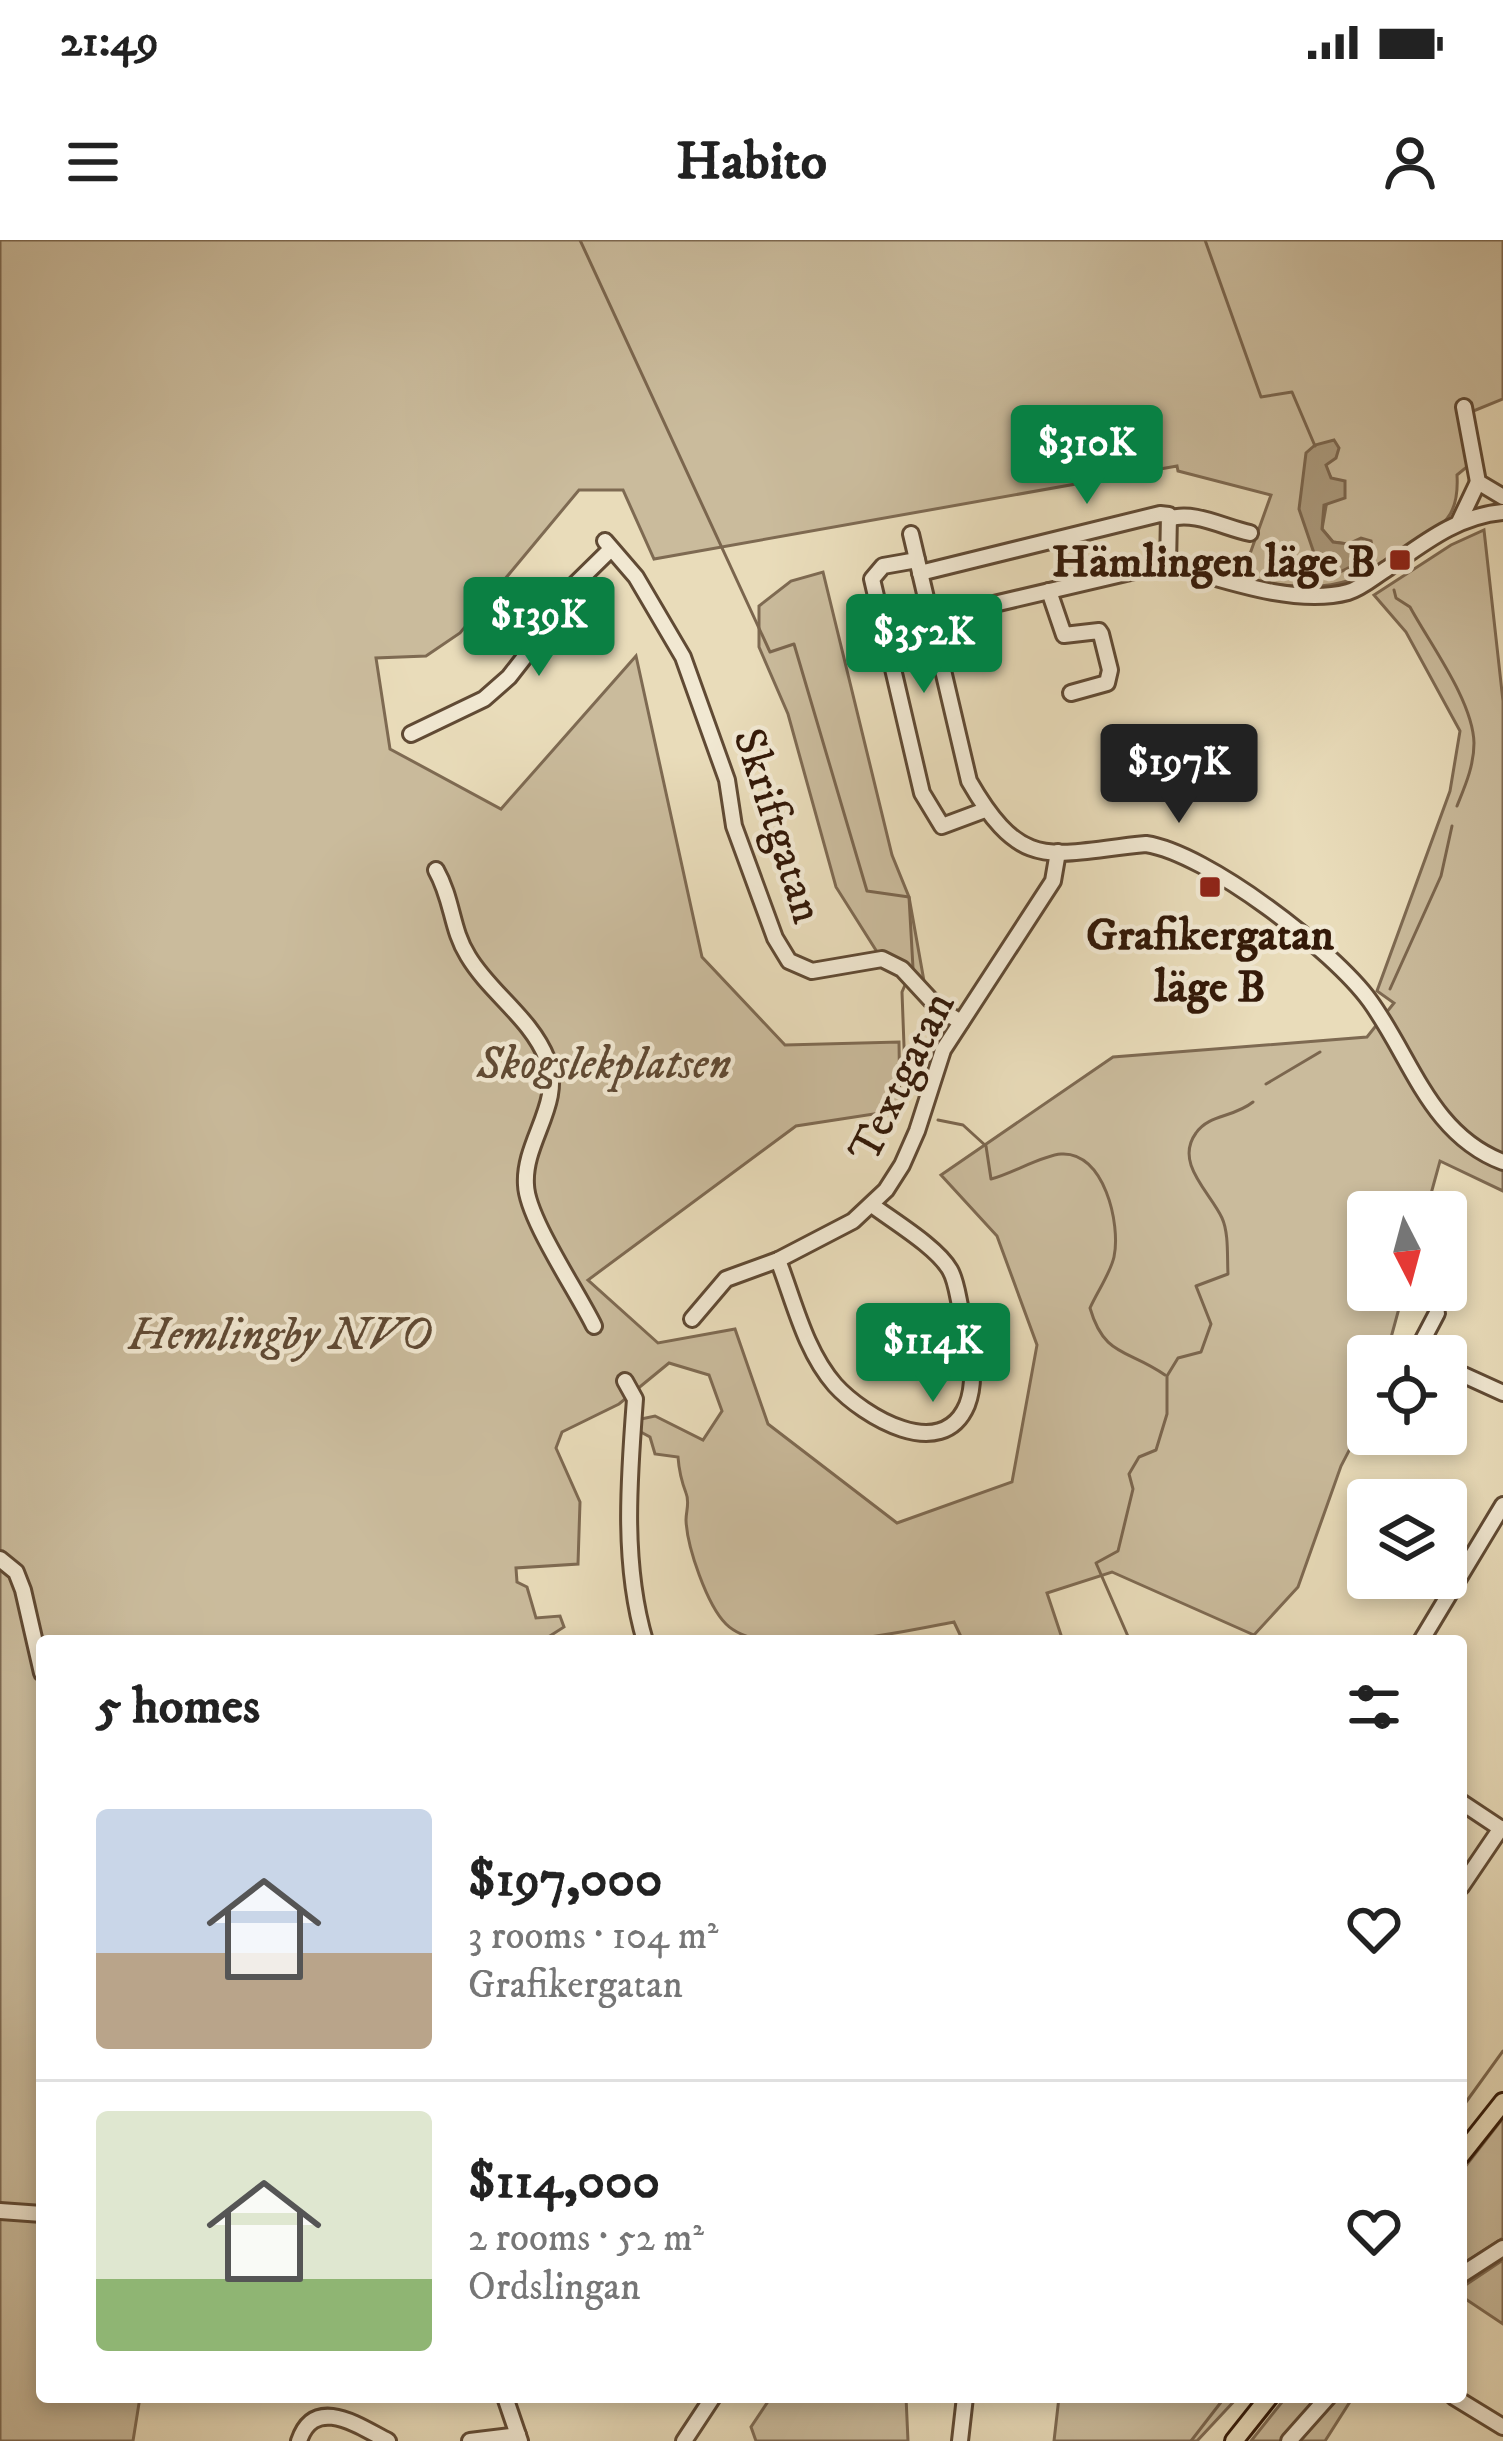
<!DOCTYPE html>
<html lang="en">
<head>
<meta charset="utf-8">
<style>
	body { margin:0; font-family:"IM FELL DW Pica",serif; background:#f2f2f2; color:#222; height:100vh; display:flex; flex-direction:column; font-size:45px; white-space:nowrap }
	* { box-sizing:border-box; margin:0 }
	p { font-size:39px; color:#767676 }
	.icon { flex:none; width:66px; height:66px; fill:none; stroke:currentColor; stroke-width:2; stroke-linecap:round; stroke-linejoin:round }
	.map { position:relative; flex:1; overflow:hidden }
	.details { position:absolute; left:36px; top:1395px; width:1431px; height:768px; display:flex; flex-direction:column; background:#fff; border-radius:12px; box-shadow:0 6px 18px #0003 }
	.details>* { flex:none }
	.needle { width:78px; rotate:174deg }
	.controls { position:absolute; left:1347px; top:951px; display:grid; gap:24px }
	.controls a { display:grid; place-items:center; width:120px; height:120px; border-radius:12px; background:#fff; box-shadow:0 6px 18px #0003; font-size:60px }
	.price { position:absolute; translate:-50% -102px; padding:0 27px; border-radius:12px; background:#0b8043; color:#fff; font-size:39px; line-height:78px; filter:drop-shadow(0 3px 6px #0008) }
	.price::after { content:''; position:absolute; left:50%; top:72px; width:36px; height:27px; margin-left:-18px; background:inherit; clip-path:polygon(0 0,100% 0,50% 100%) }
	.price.active { background:#222; color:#fff }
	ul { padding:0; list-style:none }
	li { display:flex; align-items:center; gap:36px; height:300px; padding:0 60px }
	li+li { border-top:3px solid #e0e0e0 }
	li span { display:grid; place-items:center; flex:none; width:336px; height:240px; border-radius:12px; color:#555 }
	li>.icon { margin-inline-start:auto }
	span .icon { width:144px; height:144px; fill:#fffc; stroke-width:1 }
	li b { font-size:51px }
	h2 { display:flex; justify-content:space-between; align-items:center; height:144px; padding:0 60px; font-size:51px }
	.status { display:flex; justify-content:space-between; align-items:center; height:84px; padding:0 60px; background:#fff; direction:ltr }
	.status svg { height:33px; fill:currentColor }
	header { display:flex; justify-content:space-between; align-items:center; height:156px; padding:0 60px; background:#fff; font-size:54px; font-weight:700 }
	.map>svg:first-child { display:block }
	.green { fill:#cabb9c; stroke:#7e6a52; stroke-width:3; fill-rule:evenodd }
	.water { fill:#ab9a7d; stroke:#7b664e; stroke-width:3 }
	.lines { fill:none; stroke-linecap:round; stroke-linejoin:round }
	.stream { stroke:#7b664e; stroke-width:3 }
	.minor-casing { stroke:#604a34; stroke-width:20 }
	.major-casing { stroke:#331908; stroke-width:22 }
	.minor { stroke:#f1e8d2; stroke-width:14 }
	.major { stroke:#e9dcba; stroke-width:16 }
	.poi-dot { fill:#8f2418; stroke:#f1e8d2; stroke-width:4.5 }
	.labels { text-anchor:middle; stroke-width:9; stroke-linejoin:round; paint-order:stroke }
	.poi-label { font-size:45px; font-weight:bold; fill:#331908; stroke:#f1e8d2; text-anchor:end }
	.street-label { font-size:45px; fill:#331908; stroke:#f1e8d2 }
	.park-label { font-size:45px; font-style:italic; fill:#604a34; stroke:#f1e8d2 }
</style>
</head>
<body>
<div class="status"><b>21:49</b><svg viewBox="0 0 49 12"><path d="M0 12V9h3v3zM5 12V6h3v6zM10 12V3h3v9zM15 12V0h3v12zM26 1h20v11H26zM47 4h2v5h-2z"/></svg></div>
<header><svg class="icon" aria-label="menu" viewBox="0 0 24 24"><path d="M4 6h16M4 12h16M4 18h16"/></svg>Habito<svg class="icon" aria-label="person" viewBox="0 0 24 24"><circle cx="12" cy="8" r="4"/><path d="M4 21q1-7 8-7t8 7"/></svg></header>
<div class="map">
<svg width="1503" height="2201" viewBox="0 0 1503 2201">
	<rect width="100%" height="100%" fill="#e9dcba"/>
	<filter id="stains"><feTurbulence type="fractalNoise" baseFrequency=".00167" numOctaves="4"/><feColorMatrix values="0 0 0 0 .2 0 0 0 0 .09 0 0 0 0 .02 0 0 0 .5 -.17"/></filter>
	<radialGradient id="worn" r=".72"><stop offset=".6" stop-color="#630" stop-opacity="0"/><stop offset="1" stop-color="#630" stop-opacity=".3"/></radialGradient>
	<g class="green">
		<path d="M0 0H1503V159L1466 174 1474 221 1457 235C1460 286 1435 289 1394 313L1398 318C1340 353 1306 350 1241 339L1271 255 1178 231 1177 226 654 319 623 250H579L460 393 426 416 376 418 390 509 501 569 636 416 702 717 785 805 899 802 900 870 796 886 588 1040 658 1103 735 1089 768 1184 897 1283 1012 1242 1037 1105 997 996 941 935 1113 817 1367 797 1394 763 1377 751 1450 551 1460 491 1406 392 1374 355 1451 305 1484 290 1503 461V951L1440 921 1426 972H1368V1050H1404L1386 1116H1368V1174L1341 1226 1298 1347 1254 1395 1112 1332 1047 1353 1063 1401H963L954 1382C902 1392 765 1423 726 1384 707 1365 687 1307 686 1280 686 1271 690 1262 686 1253 681 1240 679 1231 678 1217L655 1214 650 1197 639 1191 641 1179 655 1176 703 1200 722 1171 709 1135 669 1123 619 1164 562 1192 556 1208 580 1262 578 1324 516 1328 517 1342 527 1347 536 1378 560 1376 564 1387 542 1401H42V2157H140L133 2201H0ZM1315 205 1331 238 1322 289 1333 302 1348 304 1316 319Z"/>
		<polygon points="823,332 892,615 909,657 924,741 905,724 879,715 836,647 788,474 759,407 759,366 791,341"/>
		<polygon points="1503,1878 1503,1998 1461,2025 1461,1932"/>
		<polygon points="1503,2020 1503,2084 1461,2056 1461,2048"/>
		<polygon points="771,2157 906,2157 908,2201 756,2201 751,2187"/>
		<polygon points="1059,2157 1238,2157 1197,2201 1054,2201"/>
		<polygon points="1286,2157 1353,2157 1325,2201 1251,2201"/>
	</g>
	<polygon class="water" points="1334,200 1339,208 1336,218 1326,225 1331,238 1345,241 1345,258 1324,265 1322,289 1333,302 1348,304 1361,298 1371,301 1373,310 1364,320 1338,333 1316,319 1299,269 1306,213 1315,205"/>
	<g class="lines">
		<g class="stream">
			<polyline points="580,0 770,412 794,404 867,651 909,657 913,728"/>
			<polyline points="1205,0 1261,157 1292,152 1315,206"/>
			<path d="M1394 350 1396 358 1410 367C1430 404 1473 461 1474 503 1474 526 1465 546 1457 566"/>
			<polyline points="1390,749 1441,636 1452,586"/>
			<polyline points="905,833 902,752 905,745"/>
			<polyline points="1266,844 1320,812"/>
			<path d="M938 880 963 885 986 906 991 939C1011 934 1043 915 1061 914 1104 911 1121 984 1114 1017 1110 1034 1097 1052 1090 1068 1104 1117 1128 1109 1165 1135"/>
			<path d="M1130 1401 1096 1323 1118 1311 1133 1249 1129 1234 1139 1217 1156 1210 1167 1174V1136L1178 1118 1201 1112 1211 1084 1196 1046 1228 1034C1227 1018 1229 993 1222 978 1210 952 1174 923 1196 893 1209 874 1233 878 1253 862"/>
			<polyline points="1461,1869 1503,1811"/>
			<polyline points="1191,2201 1225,2157"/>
		</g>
		<g class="minor-casing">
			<g id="minor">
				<polyline points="1464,167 1478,242 1503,257"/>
				<path d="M1169 279C1193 270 1225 288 1250 293"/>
				<polyline points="1459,282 1478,242"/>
				<path d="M911 294 969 541C1023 635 1051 613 1146 604 1207 613 1334 711 1370 761 1412 819 1430 894 1503 922"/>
				<polyline points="605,301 636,337 683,417 727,540 734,586 775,698 789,721 812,731 882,719 902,729 939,769 961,782"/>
				<polyline points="917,320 883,326 872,339 922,553 942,586 985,570"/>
				<polyline points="920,333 1160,274 1169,275 1168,326"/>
				<polyline points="1049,351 1064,395 1099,391 1101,394 1110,430 1107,443 1071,453"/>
				<path d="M930 379 1156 326H1175C1224 340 1296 366 1348 352 1362 348 1375 336 1388 328 1424 303 1457 276 1503 272"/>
				<polyline points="411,494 484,459 509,437 541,396 558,361 611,309"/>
				<path d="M436 630C453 660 451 689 468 716 490 753 531 778 547 819 564 864 523 901 526 945 527 978 577 1051 594 1086"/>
				<path d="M778 1020C794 1061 805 1111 835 1145 863 1176 942 1224 967 1165 978 1137 969 1102 962 1074 958 1060 957 1042 950 1030 937 1007 893 981 872 965"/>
				<polyline points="692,1079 726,1039 778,1020 853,981 886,950 902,925 917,891 943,810 1053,641 1058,612"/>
				<polyline points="1422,1116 1416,1113 1437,1073"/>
				<polyline points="1446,1127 1503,1153"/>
				<path d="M625 1141 635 1159C629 1238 622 1324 645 1401"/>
				<polyline points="0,1319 16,1332 23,1350 42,1433"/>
				<polyline points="1421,1401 1503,1265"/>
				<polyline points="1461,1562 1503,1590"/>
				<polyline points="1461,1647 1501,1588"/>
				<polyline points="0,1971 42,1974"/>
				<polyline points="1461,2035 1503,2008"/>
				<polyline points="505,2157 520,2201"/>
				<polyline points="1454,2157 1503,2187"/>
				<path d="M299 2201C315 2154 360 2187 388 2201"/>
				<polyline points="470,2201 518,2195"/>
				<polyline points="684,2201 713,2157"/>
				<polyline points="960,2201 965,2157"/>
				<polyline points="1289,2201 1328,2157"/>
			</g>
		</g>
		<g class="major-casing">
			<g id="major">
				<polyline points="1461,1915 1503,1862"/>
				<polyline points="1234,2201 1269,2157"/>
			</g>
		</g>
		<use href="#minor" class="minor"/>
		<use href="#major" class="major"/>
	</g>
	<g class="poi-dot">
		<rect x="1388" y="308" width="24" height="24" rx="6"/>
		<rect x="1198" y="635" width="24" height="24" rx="6"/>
	</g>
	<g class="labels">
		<g class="poi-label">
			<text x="1376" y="336">Hämlingen läge B</text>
			<text x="1210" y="709" text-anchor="middle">Grafikergatan<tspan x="1210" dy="52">läge B</tspan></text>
		</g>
		<g class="street-label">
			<text transform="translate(780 585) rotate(72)" y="16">Skriftgatan</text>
			<text transform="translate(900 836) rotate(-64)" y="16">Textgatan</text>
		</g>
		<g class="park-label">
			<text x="604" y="838">Skogslekplatsen</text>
			<text x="280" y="1109">Hemlingby NVO</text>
		</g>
	</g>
	<rect width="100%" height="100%" filter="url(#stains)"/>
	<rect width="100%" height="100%" fill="url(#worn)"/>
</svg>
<div class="controls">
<a><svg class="needle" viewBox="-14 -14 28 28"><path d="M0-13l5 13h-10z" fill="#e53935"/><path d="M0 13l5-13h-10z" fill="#767676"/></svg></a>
<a><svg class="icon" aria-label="locate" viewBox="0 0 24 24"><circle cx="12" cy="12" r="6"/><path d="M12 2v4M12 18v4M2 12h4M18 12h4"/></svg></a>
<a><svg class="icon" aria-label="layers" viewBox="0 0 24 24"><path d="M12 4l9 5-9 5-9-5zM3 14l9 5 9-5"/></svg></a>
</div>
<b class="price" style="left:1087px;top:267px">$310K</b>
<b class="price" style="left:539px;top:439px">$139K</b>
<b class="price" style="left:924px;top:456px">$352K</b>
<b class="price active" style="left:1179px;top:586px">$197K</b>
<b class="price" style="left:933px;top:1165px">$114K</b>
<section class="details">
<h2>5 homes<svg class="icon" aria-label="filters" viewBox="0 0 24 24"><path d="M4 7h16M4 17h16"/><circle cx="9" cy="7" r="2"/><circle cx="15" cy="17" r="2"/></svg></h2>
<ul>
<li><span style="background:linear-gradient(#c9d6e8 60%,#b9a48a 0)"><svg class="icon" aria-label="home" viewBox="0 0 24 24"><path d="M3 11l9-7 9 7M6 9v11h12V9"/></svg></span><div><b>$197,000</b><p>3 rooms · 104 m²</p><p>Grafikergatan</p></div><svg class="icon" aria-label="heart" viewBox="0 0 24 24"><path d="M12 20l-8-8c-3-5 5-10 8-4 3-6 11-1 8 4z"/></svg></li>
<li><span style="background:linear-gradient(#dfe7d0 70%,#8fb573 0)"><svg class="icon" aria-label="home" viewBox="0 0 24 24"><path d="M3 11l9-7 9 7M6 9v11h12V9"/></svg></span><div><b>$114,000</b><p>2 rooms · 52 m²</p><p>Ordslingan</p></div><svg class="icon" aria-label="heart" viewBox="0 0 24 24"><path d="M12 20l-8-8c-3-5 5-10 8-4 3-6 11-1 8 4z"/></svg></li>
</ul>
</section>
</div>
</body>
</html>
